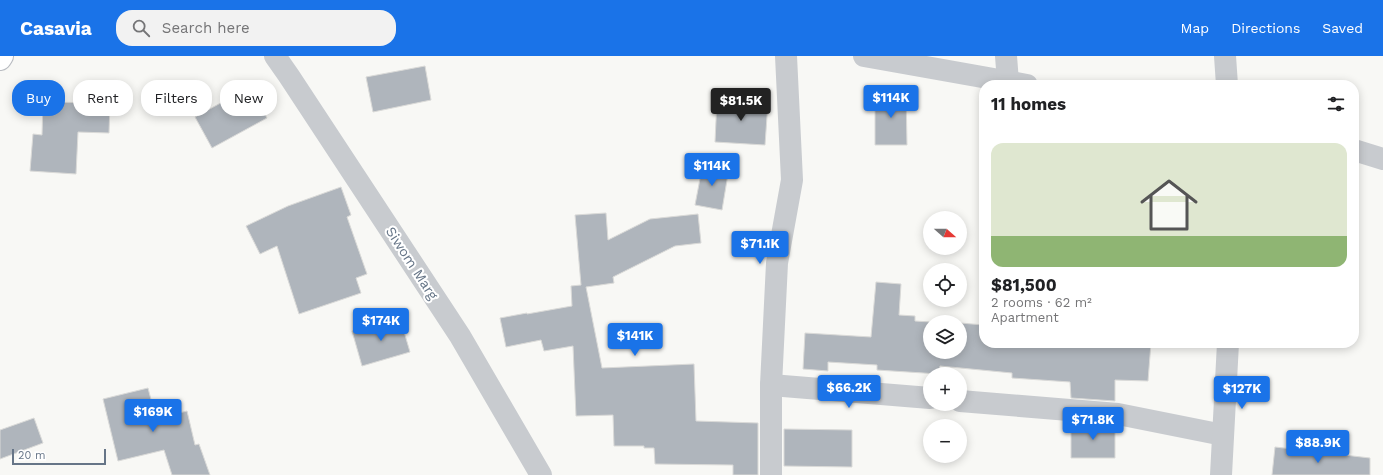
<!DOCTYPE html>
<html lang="en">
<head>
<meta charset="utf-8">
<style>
	body { margin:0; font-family:"Work Sans",sans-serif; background:#f2f2f2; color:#202124; height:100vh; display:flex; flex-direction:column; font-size:15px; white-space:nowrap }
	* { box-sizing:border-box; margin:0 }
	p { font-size:13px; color:#757577 }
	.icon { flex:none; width:22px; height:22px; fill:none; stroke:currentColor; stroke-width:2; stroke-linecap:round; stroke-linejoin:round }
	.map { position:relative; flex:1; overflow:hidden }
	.sheet { position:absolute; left:979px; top:24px; width:380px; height:268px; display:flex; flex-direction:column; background:#fff; border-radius:16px; box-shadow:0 2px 10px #0003 }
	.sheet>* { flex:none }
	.banner { position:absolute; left:12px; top:24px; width:380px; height:36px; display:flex; gap:8px }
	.needle { width:26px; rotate:111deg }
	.controls { position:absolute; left:923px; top:155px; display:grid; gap:8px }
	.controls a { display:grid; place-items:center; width:44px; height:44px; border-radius:50%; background:#fff; box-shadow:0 2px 10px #0003; font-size:20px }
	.scale { position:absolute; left:12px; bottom:10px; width:94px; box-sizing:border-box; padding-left:4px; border:2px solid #667587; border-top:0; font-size:11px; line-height:14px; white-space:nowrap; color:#667587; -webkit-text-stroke:3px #fff; paint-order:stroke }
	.price { position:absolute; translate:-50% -34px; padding:0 9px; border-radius:4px; background:#1a73e8; color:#fff; font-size:13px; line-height:26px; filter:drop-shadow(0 1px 2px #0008) }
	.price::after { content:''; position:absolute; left:50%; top:24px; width:12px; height:9px; margin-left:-6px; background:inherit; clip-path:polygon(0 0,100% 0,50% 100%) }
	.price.selected { background:#222; color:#fff }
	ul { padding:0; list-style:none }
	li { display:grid; align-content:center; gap:8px; height:212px; padding:0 12px }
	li+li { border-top:1px solid #e0e0e0 }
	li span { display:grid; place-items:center; height:124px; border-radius:12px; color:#555 }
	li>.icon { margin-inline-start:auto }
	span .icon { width:72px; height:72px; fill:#fffc; stroke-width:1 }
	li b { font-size:17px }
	h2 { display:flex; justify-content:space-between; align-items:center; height:48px; padding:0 12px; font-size:17px }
	.pill { padding:0 14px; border-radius:16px; background:#fff; box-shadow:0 2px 10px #0003; font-size:14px; line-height:36px }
	.pill.selected { background:#1a73e8; color:#fff }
	header { display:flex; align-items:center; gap:24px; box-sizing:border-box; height:56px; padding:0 20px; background:#1a73e8; color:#fff }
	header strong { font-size:19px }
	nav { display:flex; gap:22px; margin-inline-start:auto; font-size:14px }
	.search { width:280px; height:36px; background:#f2f2f2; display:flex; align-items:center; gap:10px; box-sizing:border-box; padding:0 14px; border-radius:16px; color:#757577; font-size:15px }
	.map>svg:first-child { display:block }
	.building { fill:#afb5bc; stroke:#dadad8 }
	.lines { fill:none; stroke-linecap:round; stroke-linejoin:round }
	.major-casing { stroke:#b9bcc1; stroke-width:24 }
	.minor { stroke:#c8cbcf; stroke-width:22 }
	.major { stroke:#fff; stroke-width:22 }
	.labels { text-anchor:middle; stroke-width:4; stroke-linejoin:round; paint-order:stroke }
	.street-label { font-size:14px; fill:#667587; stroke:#fff }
</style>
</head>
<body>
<header>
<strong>Casavia</strong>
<div class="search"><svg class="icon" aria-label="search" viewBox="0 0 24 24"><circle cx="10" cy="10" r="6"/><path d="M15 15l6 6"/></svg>Search here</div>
<nav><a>Map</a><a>Directions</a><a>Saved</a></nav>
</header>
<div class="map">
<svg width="1383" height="419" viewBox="0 0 1383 419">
	<rect width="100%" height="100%" fill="#f8f8f5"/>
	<g class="building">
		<polygon points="425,10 431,44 373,56 366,21"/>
		<polygon points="250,31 267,62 212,92 195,61"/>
		<polygon points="906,36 907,89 875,89 875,37"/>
		<polygon points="717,43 768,46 765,89 715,86"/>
		<polygon points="43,46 110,47 109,77 78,76 76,118 30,115 33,78 42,79"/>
		<polygon points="703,107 729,112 722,154 695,149"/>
		<polygon points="341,131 351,159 347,161 367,218 356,222 361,237 299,258 277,190 260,198 246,170 288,150"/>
		<polygon points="606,157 608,184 650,163 698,158 701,187 675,190 613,221 614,227 586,231 602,312 694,308 696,365 758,367 758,419 733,419 733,409 655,408 654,392 644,392 644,390 614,390 613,359 576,360 573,290 544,295 541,284 506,291 500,262 527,257 527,258 572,250 571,230 581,229 575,159"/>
		<polygon points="876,226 901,228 899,259 915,260 915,265 931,266 930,296 960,296 960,267 984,269 984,287 1046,287 1113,291 1113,287 1151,287 1148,325 1115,324 1115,345 1071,342 1070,326 1012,322 1012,317 940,310 939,318 877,314 877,309 828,306 828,315 803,313 805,277 871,281"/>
		<polygon points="400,262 410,296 362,310 352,275"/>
		<polygon points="148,332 156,363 187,355 195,389 199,388 210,419 172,419 164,394 118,405 103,343"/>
		<polygon points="34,362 43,387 0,403 0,374"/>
		<polygon points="1071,367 1115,370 1115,402 1071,402"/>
		<polygon points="784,373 852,374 852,411 784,410"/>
		<polygon points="1275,391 1370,402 1370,419 1272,419"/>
	</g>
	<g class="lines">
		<g class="major-casing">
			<polyline id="major" points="0,3 2,0"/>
		</g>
		<g class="minor">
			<polyline points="275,0 289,20 460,280 541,419"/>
			<polyline points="864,0 1027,29"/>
			<polyline points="1006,0 1008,26"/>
			<polyline points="1225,0 1227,29"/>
			<polyline points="1354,94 1383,103"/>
			<polyline points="771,329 930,342"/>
			<polyline points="960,345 1118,358 1223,379"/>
			<polyline points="771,419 771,329 777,207 792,124 786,0"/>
			<polyline points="1221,419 1228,287"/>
		</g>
		<use href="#major" class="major"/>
	</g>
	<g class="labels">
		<g class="street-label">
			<text transform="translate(412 207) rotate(57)" y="5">Siwom Marg</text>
		</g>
	</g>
</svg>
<div class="controls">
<a><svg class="needle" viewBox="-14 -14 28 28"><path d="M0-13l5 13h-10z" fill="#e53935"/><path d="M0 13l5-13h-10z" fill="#757577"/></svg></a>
<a><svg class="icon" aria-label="locate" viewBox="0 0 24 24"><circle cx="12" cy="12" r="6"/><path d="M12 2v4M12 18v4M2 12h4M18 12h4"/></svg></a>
<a><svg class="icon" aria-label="layers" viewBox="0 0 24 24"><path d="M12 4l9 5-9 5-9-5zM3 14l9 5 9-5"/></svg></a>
<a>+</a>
<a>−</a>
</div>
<div class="scale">20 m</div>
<b class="price" style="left:891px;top:63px">$114K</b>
<b class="price selected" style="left:741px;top:66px">$81.5K</b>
<b class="price" style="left:712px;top:131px">$114K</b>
<b class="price" style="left:760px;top:209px">$71.1K</b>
<b class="price" style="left:381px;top:286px">$174K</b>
<b class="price" style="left:635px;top:301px">$141K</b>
<b class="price" style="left:849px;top:353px">$66.2K</b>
<b class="price" style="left:1242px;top:354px">$127K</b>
<b class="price" style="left:153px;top:377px">$169K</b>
<b class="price" style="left:1093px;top:385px">$71.8K</b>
<b class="price" style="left:1318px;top:408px">$88.9K</b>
<div class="banner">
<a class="pill selected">Buy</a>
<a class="pill">Rent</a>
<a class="pill">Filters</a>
<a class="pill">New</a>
</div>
<section class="sheet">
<h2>11 homes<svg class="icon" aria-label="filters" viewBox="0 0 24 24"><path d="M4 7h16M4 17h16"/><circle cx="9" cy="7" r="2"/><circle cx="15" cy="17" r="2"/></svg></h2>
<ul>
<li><span style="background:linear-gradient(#dfe7d0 75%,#8fb573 0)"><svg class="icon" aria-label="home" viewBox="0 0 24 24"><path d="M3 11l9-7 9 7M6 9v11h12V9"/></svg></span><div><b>$81,500</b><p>2 rooms · 62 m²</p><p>Apartment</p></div></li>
</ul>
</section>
</div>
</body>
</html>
